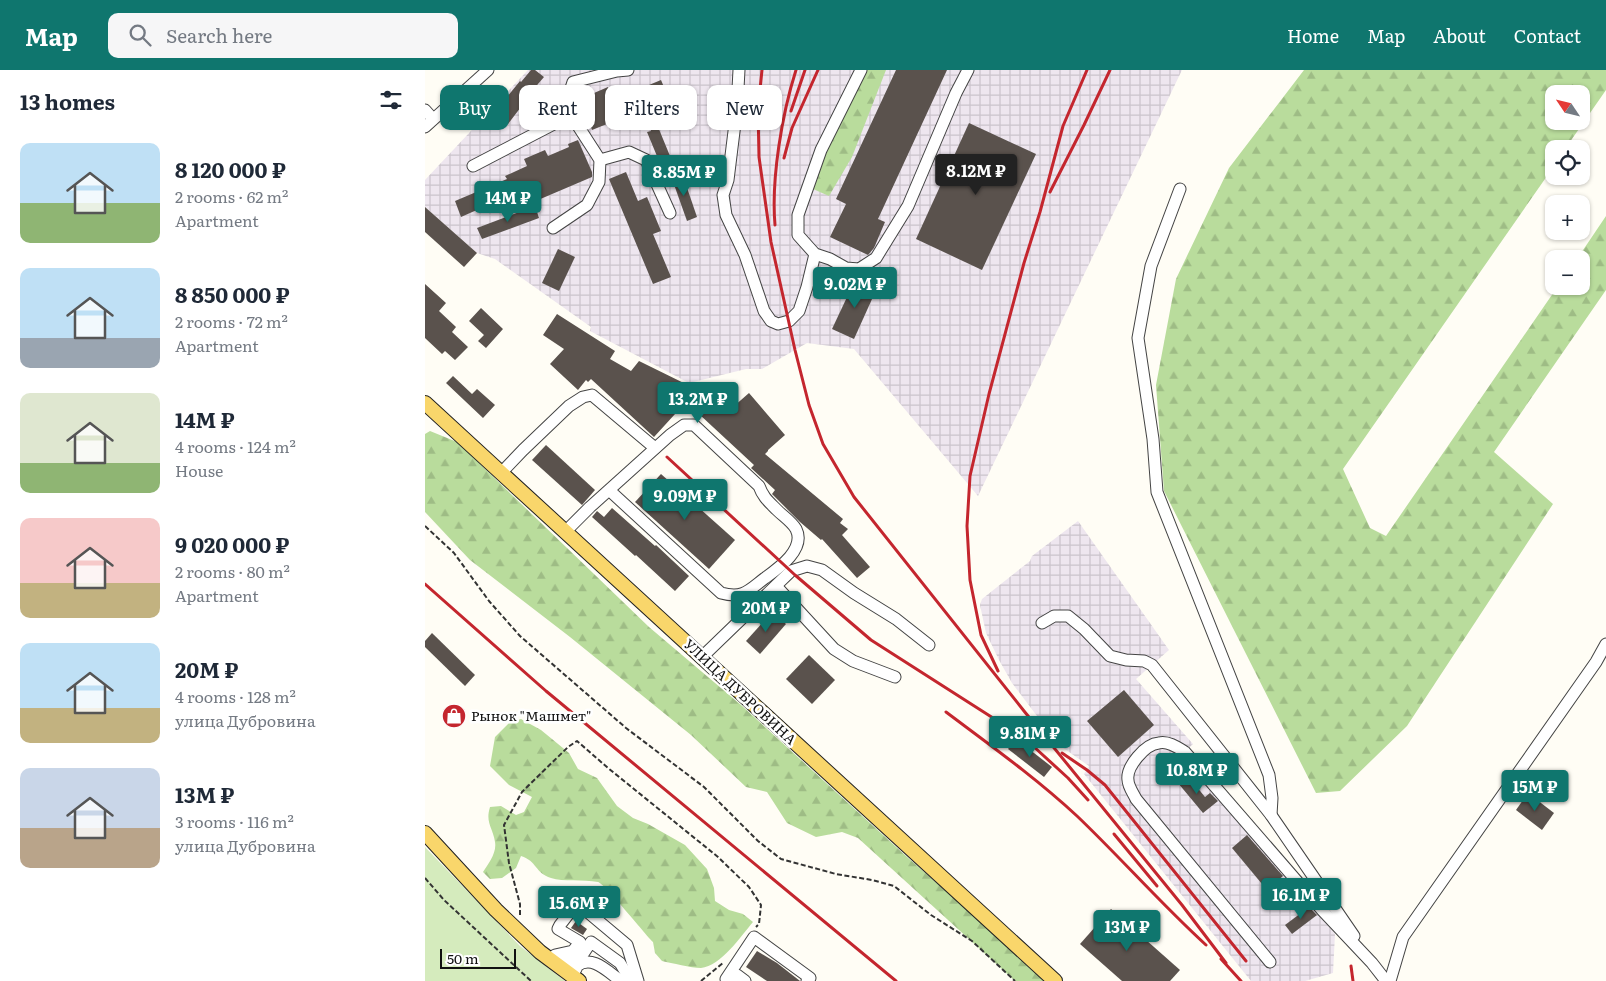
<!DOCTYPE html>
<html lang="en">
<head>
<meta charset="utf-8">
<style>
	body { margin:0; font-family:Literata,serif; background:#f6f6f7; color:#1f2937; height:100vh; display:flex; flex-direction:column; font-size:19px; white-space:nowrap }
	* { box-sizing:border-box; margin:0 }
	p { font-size:16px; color:#747a83 }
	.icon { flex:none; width:28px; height:28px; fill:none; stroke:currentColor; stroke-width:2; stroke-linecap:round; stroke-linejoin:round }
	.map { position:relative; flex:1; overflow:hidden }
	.drawer { display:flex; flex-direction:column; background:#fff; width:425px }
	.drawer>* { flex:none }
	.hud { position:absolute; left:15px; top:15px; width:475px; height:45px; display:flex; gap:10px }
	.needle { width:32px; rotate:305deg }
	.buttons { position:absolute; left:1120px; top:15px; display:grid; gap:10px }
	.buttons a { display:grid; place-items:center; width:45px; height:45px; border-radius:10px; background:#fff; box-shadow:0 1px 4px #0004; font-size:25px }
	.scale { position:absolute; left:15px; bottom:12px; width:76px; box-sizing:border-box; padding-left:5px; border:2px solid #111; border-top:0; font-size:14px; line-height:18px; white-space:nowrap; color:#111; -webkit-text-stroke:4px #fff; paint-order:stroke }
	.price { position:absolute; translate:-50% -42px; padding:0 11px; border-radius:5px; background:#0f766e; color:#fff; font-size:16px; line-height:32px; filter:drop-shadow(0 1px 2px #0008) }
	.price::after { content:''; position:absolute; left:50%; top:30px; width:15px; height:11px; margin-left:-8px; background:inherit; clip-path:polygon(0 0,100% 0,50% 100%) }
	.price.selected { background:#222; color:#fff }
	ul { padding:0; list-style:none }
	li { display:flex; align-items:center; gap:15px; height:125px; padding:0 20px }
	li span { display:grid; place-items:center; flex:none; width:140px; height:100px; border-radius:10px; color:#555 }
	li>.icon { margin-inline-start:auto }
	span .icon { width:60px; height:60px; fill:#fffc; stroke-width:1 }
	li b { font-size:21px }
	h2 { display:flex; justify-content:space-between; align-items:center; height:60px; padding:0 20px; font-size:21px }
	.tag { padding:0 18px; border-radius:10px; background:#fff; box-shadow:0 1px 4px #0004; font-size:18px; line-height:45px }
	.tag.selected { background:#0f766e; color:#fff }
	header { display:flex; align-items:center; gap:30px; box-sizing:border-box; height:70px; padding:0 25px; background:#0f766e; color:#fff }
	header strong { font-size:24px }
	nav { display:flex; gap:28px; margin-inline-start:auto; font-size:18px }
	.search { width:350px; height:45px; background:#f6f6f7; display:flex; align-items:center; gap:12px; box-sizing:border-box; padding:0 18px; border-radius:10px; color:#747a83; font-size:19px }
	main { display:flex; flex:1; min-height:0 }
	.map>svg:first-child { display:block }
	.industrial { fill:url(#industrial-grid) }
	.grass { fill:#d5ebbd }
	.forest { fill:url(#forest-firs); fill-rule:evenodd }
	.building { fill:#5a524d }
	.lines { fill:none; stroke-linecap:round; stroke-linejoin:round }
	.minor-casing { stroke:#444; stroke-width:13 }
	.major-casing { stroke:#222; stroke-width:16 }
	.path { stroke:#333; stroke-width:2; stroke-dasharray:5 2.5; stroke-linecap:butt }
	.minor { stroke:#fff; stroke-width:11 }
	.major { stroke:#f9d66b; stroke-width:14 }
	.rail { stroke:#c4262e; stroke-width:3 }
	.labels { text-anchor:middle; stroke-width:5; stroke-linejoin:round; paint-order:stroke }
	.street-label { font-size:14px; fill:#111; stroke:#fff }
	.poi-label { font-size:14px; fill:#111; stroke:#fff; text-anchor:start }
</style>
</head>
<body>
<header>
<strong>Map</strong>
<div class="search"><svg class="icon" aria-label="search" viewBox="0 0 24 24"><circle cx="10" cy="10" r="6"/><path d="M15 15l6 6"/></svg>Search here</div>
<nav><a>Home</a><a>Map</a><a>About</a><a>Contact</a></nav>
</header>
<main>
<section class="drawer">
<h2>13 homes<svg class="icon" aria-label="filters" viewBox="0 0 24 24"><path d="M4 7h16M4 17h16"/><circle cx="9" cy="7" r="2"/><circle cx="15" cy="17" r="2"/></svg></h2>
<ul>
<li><span style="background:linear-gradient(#bfe0f5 60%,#8fb573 0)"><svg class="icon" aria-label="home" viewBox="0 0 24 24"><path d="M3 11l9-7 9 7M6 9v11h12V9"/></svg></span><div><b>8 120 000 ₽</b><p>2 rooms · 62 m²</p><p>Apartment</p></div></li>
<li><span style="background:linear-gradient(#bfe0f5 70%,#9aa5b1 0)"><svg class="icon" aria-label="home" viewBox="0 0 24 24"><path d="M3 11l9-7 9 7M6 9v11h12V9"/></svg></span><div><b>8 850 000 ₽</b><p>2 rooms · 72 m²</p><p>Apartment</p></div></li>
<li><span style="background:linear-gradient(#dfe7d0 70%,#8fb573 0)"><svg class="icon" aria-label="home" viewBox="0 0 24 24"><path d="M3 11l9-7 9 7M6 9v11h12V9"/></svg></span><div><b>14M ₽</b><p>4 rooms · 124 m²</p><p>House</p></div></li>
<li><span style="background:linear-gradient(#f6c9c9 65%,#c2b280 0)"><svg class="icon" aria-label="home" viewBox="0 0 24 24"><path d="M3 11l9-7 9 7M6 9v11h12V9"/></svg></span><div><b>9 020 000 ₽</b><p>2 rooms · 80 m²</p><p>Apartment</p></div></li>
<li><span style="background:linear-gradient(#bfe0f5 65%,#c2b280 0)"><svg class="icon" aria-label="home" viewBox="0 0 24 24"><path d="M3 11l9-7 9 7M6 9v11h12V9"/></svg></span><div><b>20M ₽</b><p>4 rooms · 128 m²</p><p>улица Дубровина</p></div></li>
<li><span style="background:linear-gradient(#c9d6e8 60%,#b9a48a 0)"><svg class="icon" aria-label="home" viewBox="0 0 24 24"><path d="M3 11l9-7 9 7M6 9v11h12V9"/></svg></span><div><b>13M ₽</b><p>3 rooms · 116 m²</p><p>улица Дубровина</p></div></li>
</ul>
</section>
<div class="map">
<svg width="1181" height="911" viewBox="0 0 1181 911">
	<defs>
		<pattern id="industrial-grid" width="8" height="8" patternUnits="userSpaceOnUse" patternTransform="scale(1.25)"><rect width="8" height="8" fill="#eee6ef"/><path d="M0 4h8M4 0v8" fill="none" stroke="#cbc4cc"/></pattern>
		<pattern id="forest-firs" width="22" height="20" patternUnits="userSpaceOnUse" patternTransform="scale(1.25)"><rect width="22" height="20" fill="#b9dc9c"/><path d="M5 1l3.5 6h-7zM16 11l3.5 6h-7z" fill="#9ebc85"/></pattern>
	</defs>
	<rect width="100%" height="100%" fill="#fffdf5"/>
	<g class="industrial">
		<polygon points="103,0 757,0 553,426 429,279 382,273 337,299 321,299 264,313 165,261 166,257 70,189 52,183 0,137 0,110"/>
		<polygon points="653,451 744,580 711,609 768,674 756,685 887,835 910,864 908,903 880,911 826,911 659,704 664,696 634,675 587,613 574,590 561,563 555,535 557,529 605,491 607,486"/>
	</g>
	<polygon class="grass" points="0,777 95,876 140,911 0,911"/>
	<g class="forest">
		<polygon points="439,0 461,0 427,87 404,126 388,119 400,81"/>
		<path d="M879 0H1181V20L1140 79H1129V96L918 399 945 458 961 466 1133 216H1156V189H1152L1181 146V220L1069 382 1128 434 982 656 915 721 891 723 739 421 731 315 751 209 804 98ZM1129 24H1156V51H1129Z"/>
		<polygon points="5,361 32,372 224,557 316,635 481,786 623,911 590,911 433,768 417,762 391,767 362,753 342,722 321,717 266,665 145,567 45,490 0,442 0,364"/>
		<path d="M96 649 116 660 144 683 153 699 172 708 192 736 208 748 223 754 260 775 282 799 289 818 290 831 304 840 318 844 328 852C316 866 296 896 276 898 266 898 247 893 237 891L230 883 228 872C219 863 180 814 173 812 158 809 138 812 126 808 110 803 112 791 96 786L91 798 77 808 65 809 58 802C63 794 72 783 70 772 68 758 60 753 65 737L76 736 91 745 99 742 107 727 84 715 65 696 70 667 84 653Z"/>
	</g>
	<g class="building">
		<polygon points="106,0 110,0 119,7 107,21 119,32 111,42 99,33 83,54 69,43 95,11 96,12"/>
		<polygon points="471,0 522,0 453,149 460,152 449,178 443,185 405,167 421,134 411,129"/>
		<polygon points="236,10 244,29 167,60 155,29 183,17 188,30"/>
		<polygon points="231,52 245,86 234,91 222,62 226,61 224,55"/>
		<polygon points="544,53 611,84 557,200 491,169"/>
		<polygon points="153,70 167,102 167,107 106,133 102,122 89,127 88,124 36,147 30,131 82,109 80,106 102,96 99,89 120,80 123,86 144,77 143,74"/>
		<polygon points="201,102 213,131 222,127 236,161 228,164 246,207 228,214 184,109"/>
		<polygon points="257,103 272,147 262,151 246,106"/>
		<polygon points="110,136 114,148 57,169 52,158"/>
		<polygon points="0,137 52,183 39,197 0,162"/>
		<polygon points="133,179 150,187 134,221 117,213"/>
		<polygon points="431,208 452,218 429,269 407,259"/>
		<polygon points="0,214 21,233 14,241 31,257 27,262 43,277 30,290 20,281 17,284 0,268"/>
		<polygon points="56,238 78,259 61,278 53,271 59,265 44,251"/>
		<polygon points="132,244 190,281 185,289 206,301 214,291 277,322 300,344 324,323 360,365 343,380 343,381 340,384 418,449 415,453 423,459 417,465 445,497 432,508 397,469 396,470 375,452 347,424 350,420 326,398 329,395 261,332 229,367 166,309 163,312 161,310 153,320 125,294 139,279 118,265"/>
		<polygon points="28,306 47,324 52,319 70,335 58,348 21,313"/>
		<polygon points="121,375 170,420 157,435 107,390"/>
		<polygon points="236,404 310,470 284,499 210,432"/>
		<polygon points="187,438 230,476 231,475 264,506 250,521 211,485 210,486 167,447 172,441 179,447"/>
		<polygon points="347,542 361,554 335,584 321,571"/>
		<polygon points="7,563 50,605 40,616 0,577 0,571"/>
		<polygon points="384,585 410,610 387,634 361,609"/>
		<polygon points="699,620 729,655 693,687 662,651"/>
		<polygon points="591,669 627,697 619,707 583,679"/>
		<polygon points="762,705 780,727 785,723 793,731 778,743 753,713"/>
		<polygon points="1103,723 1129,743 1117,760 1091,740"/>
		<polygon points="822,765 858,806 842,820 807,778"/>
		<polygon points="884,837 892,845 867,864 860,855"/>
		<polygon points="686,839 755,900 745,911 697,911 655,874"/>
		<polygon points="151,851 162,859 158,865 146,858"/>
		<polygon points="332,881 352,893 375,911 342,911 321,897"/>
	</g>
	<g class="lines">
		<g class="minor-casing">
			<g id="minor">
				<polyline points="314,0 312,37 303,110 298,125 301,145 320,185 339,241 346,251 353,254 364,251 374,241 382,217 390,184"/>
				<polyline points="436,0 396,80 373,145 373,165 390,184 405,189 421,198 434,199 451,188 483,136 531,23 543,0"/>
				<polyline points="0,40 8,49"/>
				<polyline points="0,57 63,0"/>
				<polyline points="175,90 204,82 221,90 245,143"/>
				<path d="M48 96 146 45C146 32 143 24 148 12L192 1 203 0"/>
				<polyline points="755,119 726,196 713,268 728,369 732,422 844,705 847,728 846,745"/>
				<polyline points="128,158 162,135 174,112 175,90 146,45"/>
				<polyline points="76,403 98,380 144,336 158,327 167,325 230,378"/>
				<path d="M140 462 165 437 245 365 259 355H269L334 416C338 427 343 431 352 440 358 446 367 452 371 459 381 479 354 498 340 508 323 521 318 529 296 523L184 420"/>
				<polyline points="351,516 409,579 428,591 470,607"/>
				<polyline points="617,553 629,546 643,546 659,559 685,586 701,590 719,591 727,595 846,745 929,866"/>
				<polyline points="277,587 366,501 382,496 397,500 429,523 471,549 504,575"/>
				<polyline points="143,889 158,884 166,872 195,893 206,911"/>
				<path d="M845 892 711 729C708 723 703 716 703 710 701 697 720 674 734 673 743 671 752 677 760 682L897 840 947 893 961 911"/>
				<path d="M196 911C183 902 167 884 152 896L151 899 130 885 148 881 155 872 133 859 135 855 152 833 202 875 213 911"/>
				<polyline points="304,911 301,909 329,867 385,908 382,911"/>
				<polyline points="312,911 312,905 320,911"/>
				<polyline points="965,911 978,867 1171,592 1181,574"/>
			</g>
		</g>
		<g class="major-casing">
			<g id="major">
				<polyline points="0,333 630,911"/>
				<polyline points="0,763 71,840 115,882 154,911"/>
			</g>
		</g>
		<g class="path">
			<polyline points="0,456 29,483 64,531 95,566 201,658 279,717 333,771 356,789 411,804 447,810 469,816 506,845 547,871 590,911"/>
			<polyline points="0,808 19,830 106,911"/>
			<polyline points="95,845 95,834 84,793 79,755 97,722 143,677 152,671 183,698 293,787 324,817 336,835 334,854 331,857"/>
			<polyline points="276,911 298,893"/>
		</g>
		<use href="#minor" class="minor"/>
		<use href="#major" class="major"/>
		<g class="rail">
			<polyline points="337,0 333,39 334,87 346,172 370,280 384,335 398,374 429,427 599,641 757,835 801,893"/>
			<polyline points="366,41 380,0"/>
			<polyline points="359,88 367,58 393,0"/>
			<polyline points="625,122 659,55 685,0"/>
			<path d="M350 155C346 109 357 44 371 0"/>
			<polyline points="242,387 370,505 446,570 579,655 608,676 643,708 663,730"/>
			<polyline points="0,514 121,621 471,911"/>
			<polyline points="573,601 556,565 545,510 542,456 545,406 564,324 599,193 615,142 638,56 662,0"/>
			<path d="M521 642C565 675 611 708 652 746 696 788 736 834 781 875"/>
			<polyline points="637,683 662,700 680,715 821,891"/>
			<polyline points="689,764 732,816"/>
			<polyline points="796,889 816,911"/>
			<polyline points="926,896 928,911"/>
		</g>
	</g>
	<defs>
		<g id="shop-disc" transform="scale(1.25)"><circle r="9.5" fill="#c4262e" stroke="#fff"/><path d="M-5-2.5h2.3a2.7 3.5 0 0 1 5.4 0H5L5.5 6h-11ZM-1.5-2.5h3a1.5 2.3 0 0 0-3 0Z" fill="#fff"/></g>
	</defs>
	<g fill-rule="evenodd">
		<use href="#shop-disc" x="29" y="646"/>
	</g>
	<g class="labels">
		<g class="street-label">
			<text transform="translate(315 622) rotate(43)" y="5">УЛИЦА ДУБРОВИНА</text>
		</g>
		<g class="poi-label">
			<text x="46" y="651">Рынок "Машмет"</text>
		</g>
	</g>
</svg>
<div class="buttons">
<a><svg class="needle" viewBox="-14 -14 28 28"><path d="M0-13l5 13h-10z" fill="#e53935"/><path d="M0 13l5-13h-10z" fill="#747a83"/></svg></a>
<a><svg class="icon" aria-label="locate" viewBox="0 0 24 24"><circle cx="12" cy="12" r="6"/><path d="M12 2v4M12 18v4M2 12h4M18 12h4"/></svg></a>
<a>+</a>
<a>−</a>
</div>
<div class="scale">50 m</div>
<b class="price selected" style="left:551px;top:126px">8.12M ₽</b>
<b class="price" style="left:259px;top:127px">8.85M ₽</b>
<b class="price" style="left:83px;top:153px">14M ₽</b>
<b class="price" style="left:430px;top:239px">9.02M ₽</b>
<b class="price" style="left:273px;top:354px">13.2M ₽</b>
<b class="price" style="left:260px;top:451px">9.09M ₽</b>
<b class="price" style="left:341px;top:563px">20M ₽</b>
<b class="price" style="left:605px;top:688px">9.81M ₽</b>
<b class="price" style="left:772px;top:725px">10.8M ₽</b>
<b class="price" style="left:1110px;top:742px">15M ₽</b>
<b class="price" style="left:876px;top:850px">16.1M ₽</b>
<b class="price" style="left:154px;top:858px">15.6M ₽</b>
<b class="price" style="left:702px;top:882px">13M ₽</b>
<div class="hud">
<a class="tag selected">Buy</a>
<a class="tag">Rent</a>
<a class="tag">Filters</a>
<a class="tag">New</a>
</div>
</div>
</main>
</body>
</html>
